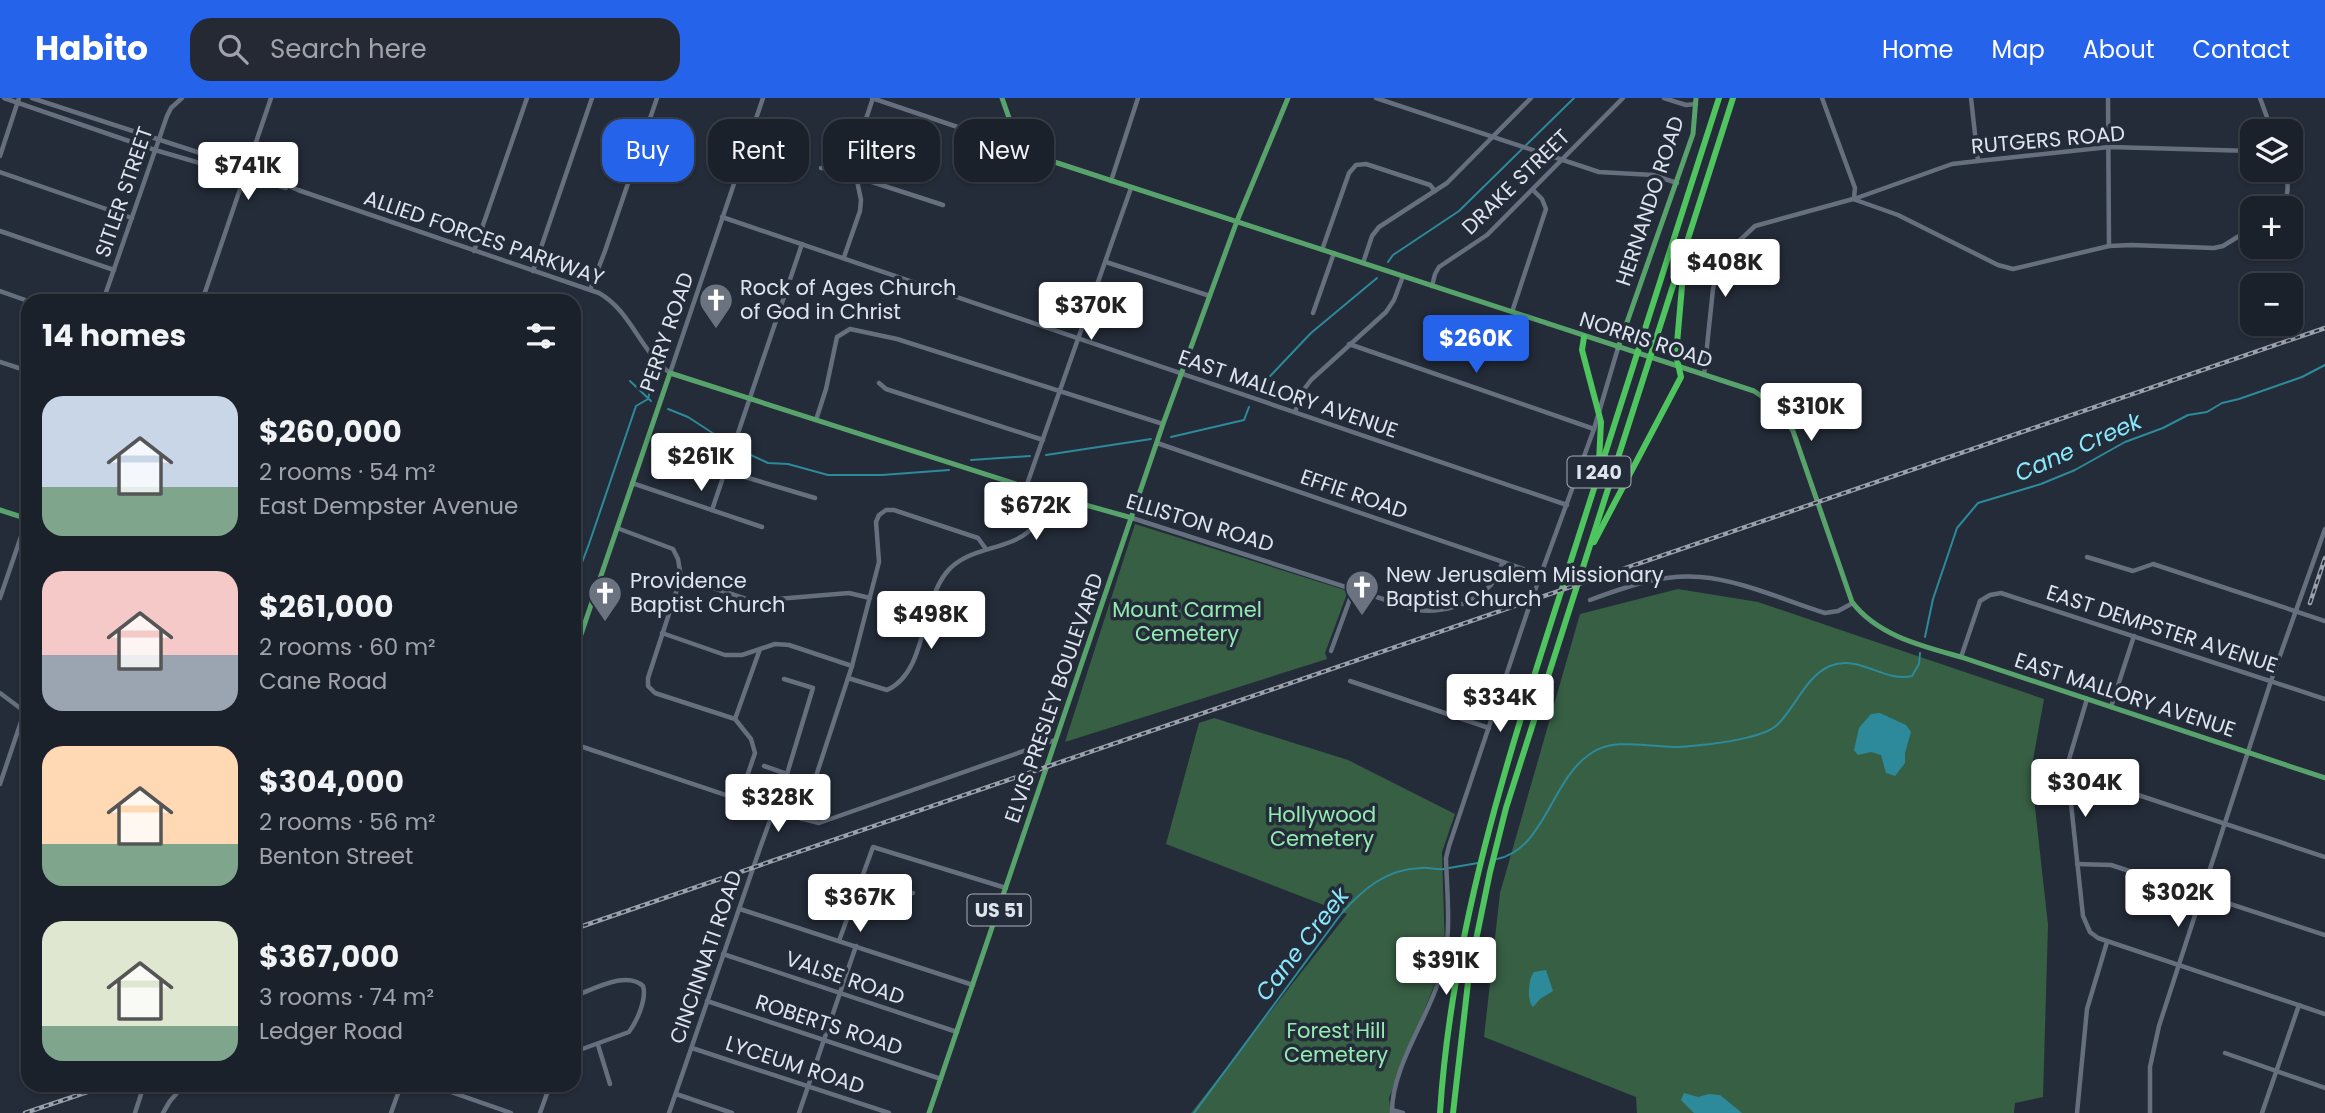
<!DOCTYPE html>
<html lang="en">
<head>
<meta charset="utf-8">
<style>
	body { margin:0; font-family:Poppins,sans-serif; background:#242933; color:#f1f3f6; height:100vh; display:flex; flex-direction:column; font-size:26px; white-space:nowrap }
	* { box-sizing:border-box; margin:0 }
	p { font-size:23px; color:#a0a3a9 }
	.icon { flex:none; width:38px; height:38px; fill:none; stroke:currentColor; stroke-width:2; stroke-linecap:round; stroke-linejoin:round }
	.map { position:relative; flex:1; overflow:hidden }
	.side { position:absolute; left:21px; top:196px; width:560px; height:798px; display:flex; flex-direction:column; background:#1b212b; border-radius:21px; box-shadow:0 2px 5px #0004,0 0 0 2px #393e47 }
	.side>* { flex:none }
	.guide { position:absolute; left:602px; top:21px; width:665px; height:63px; display:flex; gap:14px }
	.fabs { position:absolute; left:2240px; top:21px; display:grid; gap:14px }
	.fabs a { display:grid; place-items:center; width:63px; height:63px; border-radius:14px; background:#1b212b; box-shadow:0 2px 5px #0004,0 0 0 2px #393e47; font-size:35px }
	.price { position:absolute; translate:-50% -60px; padding:0 16px; border-radius:7px; background:#fff; color:#222; font-size:23px; line-height:46px; filter:drop-shadow(0 2px 4px #0008) }
	.price::after { content:''; position:absolute; left:50%; top:42px; width:21px; height:16px; margin-left:-10px; background:inherit; clip-path:polygon(0 0,100% 0,50% 100%) }
	.price.selected { background:#2563eb; color:#fff }
	ul { padding:0; list-style:none }
	li { display:flex; align-items:center; gap:21px; height:175px; padding:0 21px }
	li span { display:grid; place-items:center; flex:none; width:196px; height:140px; border-radius:21px; color:#555 }
	li>.icon { margin-inline-start:auto }
	span .icon { width:84px; height:84px; fill:#fffc; stroke-width:1 }
	li b { font-size:30px }
	h2 { display:flex; justify-content:space-between; align-items:center; height:84px; padding:0 21px; font-size:30px }
	.chip { padding:0 24px; border-radius:21px; background:#1b212b; box-shadow:0 2px 5px #0004,0 0 0 2px #393e47; font-size:24px; line-height:63px }
	.chip.selected { background:#2563eb; color:#fff }
	header { display:flex; align-items:center; gap:42px; box-sizing:border-box; height:98px; padding:0 35px; background:#2563eb; color:#fff }
	header strong { font-size:33px }
	nav { display:flex; gap:38px; margin-inline-start:auto; font-size:24px }
	.search { width:490px; height:63px; background:#242933; display:flex; align-items:center; gap:18px; box-sizing:border-box; padding:0 24px; border-radius:21px; color:#a0a3a9; font-size:26px }
	.map>svg:first-child { display:block }
	.green { fill:#375f44 }
	.water { fill:#2d8a9b }
	.lines { fill:none; stroke-linecap:round; stroke-linejoin:round }
	.stream { stroke:#2d8a9b; stroke-width:2 }
	.minor { stroke:#656f7e; stroke-width:4.5 }
	.major { stroke:#57a36b; stroke-width:5 }
	.highway { stroke:#4ec55e; stroke-width:6 }
	.rail-casing { stroke:#9aa1ab; stroke-width:4.5 }
	.rail { stroke:#242c39; stroke-width:2; stroke-dasharray:5; stroke-linecap:butt }
	.labels { text-anchor:middle; stroke-width:7; stroke-linejoin:round; paint-order:stroke }
	.shield { fill:#242c39; stroke:#a6adb7; stroke-width:2 }
	.shield-label { font-size:19px; font-weight:bold; fill:#dee4ed }
	.street-label { font-size:21px; fill:#dee4ed; stroke:#242c39 }
	.poi-label { font-size:21px; fill:#dee4ed; stroke:#242c39; text-anchor:start }
	.park-label { font-size:21px; fill:#93ebb0; stroke:#242c39 }
	.water-label { font-size:23px; font-style:italic; fill:#89e8fc; stroke:#242c39 }
</style>
</head>
<body>
<header>
<strong>Habito</strong>
<div class="search"><svg class="icon" aria-label="search" viewBox="0 0 24 24"><circle cx="10" cy="10" r="6"/><path d="M15 15l6 6"/></svg>Search here</div>
<nav><a>Home</a><a>Map</a><a>About</a><a>Contact</a></nav>
</header>
<div class="map">
<svg width="2325" height="1015" viewBox="0 0 2325 1015">
	<rect width="100%" height="100%" fill="#242c39"/>
	<g class="green">
		<polygon points="1135,426 1348,493 1325,555 1327,561 1065,644"/>
		<polygon points="1678,491 1758,504 2044,601 2031,673 2048,827 2043,999 2015,1005 2014,1015 1637,1015 1636,999 1484,939 1500,795 1580,516"/>
		<polygon points="1214,620 1348,662 1455,716 1442,754 1445,853 1436,883 1389,1000 1391,1015 1191,1015 1347,816 1166,746 1199,625"/>
	</g>
	<g class="water">
		<polygon points="1880,615 1906,627 1911,634 1905,655 1905,665 1895,678 1886,675 1881,657 1871,654 1858,657 1854,652 1859,630 1871,616"/>
		<path d="M1546 872 1553 893 1540 901 1533 909C1527 903 1528 881 1534 874Z"/>
		<polygon points="1684,995 1698,999 1709,996 1720,997 1742,1015 1694,1015 1681,1002"/>
	</g>
	<g class="lines">
		<g class="stream">
			<polyline points="1388,164 1393,157 1459,113 1574,0"/>
			<polyline points="630,283 651,303"/>
			<polyline points="1256,293 1311,235 1377,180"/>
			<polyline points="668,311 688,319 728,345"/>
			<polyline points="1171,339 1244,322 1249,309"/>
			<polyline points="738,351 768,365 788,366 828,377 882,377 949,372"/>
			<polyline points="1046,357 1151,341"/>
			<polyline points="971,362 1030,358"/>
			<polyline points="574,478 580,470 589,446 636,308 648,301 654,274"/>
			<polyline points="1925,539 1933,501 1957,430 1978,405 2041,386 2075,372 2125,344 2163,330 2188,317 2207,314 2222,305 2239,301 2302,279 2325,267"/>
			<path d="M1497 761C1545 751 1551 682 1590 656 1613 639 1647 649 1674 649 1686 649 1699 647 1711 646 1727 644 1766 638 1777 627 1795 610 1806 578 1830 568 1860 556 1884 585 1912 578L1919 566 1920 555"/>
			<polyline points="1449,770 1478,765"/>
			<path d="M1194 1015 1341 816C1363 791 1386 771 1421 770 1429 769 1436 772 1444 771"/>
		</g>
		<g class="minor">
			<polyline points="4,0 155,52 286,90"/>
			<path d="M32 0 246 70 298 92 599 195C631 213 640 253 670 275L763 0"/>
			<polyline points="872,0 996,42"/>
			<polyline points="1376,0 1599,74 1653,77 1677,85"/>
			<polyline points="1664,0 1686,7 1696,6"/>
			<polyline points="1822,0 1855,90 1854,100"/>
			<polyline points="1971,0 1978,63"/>
			<polyline points="2108,0 2109,148"/>
			<polyline points="2260,0 2272,33"/>
			<polyline points="1015,37 996,42 1016,56 1030,56"/>
			<polyline points="0,58 19,0"/>
			<polyline points="821,70 832,71 943,107"/>
			<polyline points="0,74 132,120"/>
			<polyline points="1111,83 1138,0"/>
			<polyline points="1854,101 1952,66 1978,63 2109,49 2252,53"/>
			<path d="M2280 110C2290 99 2288 86 2286 72"/>
			<polyline points="722,119 1567,407"/>
			<polyline points="0,133 114,172"/>
			<polyline points="1322,152 1349,75 1356,67 1366,66 1430,87 1435,93"/>
			<polyline points="474,153 527,0"/>
			<polyline points="844,159 860,113 861,102 854,68 854,57 873,0"/>
			<polyline points="1106,164 1210,198"/>
			<polyline points="1363,165 1372,138 1379,129 1447,85 1531,0"/>
			<polyline points="533,173 592,0"/>
			<polyline points="1432,188 1435,176 1439,169 1487,137 1623,0"/>
			<polyline points="590,192 605,153 657,0"/>
			<polyline points="0,193 28,203"/>
			<polyline points="103,203 167,18 171,10 182,0"/>
			<polyline points="202,203 271,0"/>
			<polyline points="1512,214 1546,111 1542,101 1533,92"/>
			<polyline points="1313,215 1334,155"/>
			<polyline points="1349,246 1594,331"/>
			<polyline points="0,264 28,273"/>
			<polyline points="1704,277 1713,191 1717,176 1737,145 1755,128 1853,101 1898,117 1998,167 2013,171 2109,148 2131,147 2214,150 2223,148 2252,130"/>
			<polyline points="879,285 886,291 1043,342"/>
			<polyline points="1295,314 1302,294 1311,282 1386,214 1394,202 1403,178"/>
			<polyline points="816,322 826,291 837,239 850,231 897,241 1163,326"/>
			<polyline points="1157,345 1541,477"/>
			<polyline points="725,373 815,400"/>
			<polyline points="632,385 762,429"/>
			<polyline points="1026,389 1131,90"/>
			<polyline points="712,412 802,146"/>
			<path d="M1132 420 1417 512C1442 515 1471 507 1490 488 1496 482 1499 471 1503 464"/>
			<polyline points="617,430 673,451 678,461 681,479 752,503 849,495 870,500"/>
			<polyline points="2087,459 2133,473 2153,466 2325,523"/>
			<polyline points="681,479 648,580 648,588 655,595 735,621"/>
			<polyline points="0,500 27,421"/>
			<path d="M1590 502C1625 489 1661 476 1700 479 1741 482 1786 503 1825 515L1838 513 1853 505"/>
			<polyline points="662,535 725,557 742,557 775,546 789,547 852,568"/>
			<polyline points="1331,553 1354,490"/>
			<polyline points="1961,559 1980,503 1990,497 2001,495 2325,601"/>
			<path d="M848 580 887 592C927 574 920 508 946 475 966 449 1005 453 1028 434 1038 426 1045 409 1050 397"/>
			<polyline points="1350,583 1489,630"/>
			<polyline points="0,595 24,613"/>
			<polyline points="2087,601 2067,668 2083,818 2090,834 2098,840 2325,916"/>
			<polyline points="2111,609 2134,538"/>
			<polyline points="735,621 751,641 755,655 739,702"/>
			<polyline points="735,621 760,551"/>
			<polyline points="574,646 773,713 819,725 1055,642"/>
			<polyline points="764,668 787,676"/>
			<polyline points="2069,685 2095,684 2111,688 2325,759"/>
			<polyline points="0,686 28,603"/>
			<polyline points="802,721 852,568 879,464 876,424 879,417 886,412 894,412 978,440 986,451"/>
			<polyline points="2077,766 2111,767 2325,837"/>
			<polyline points="856,795 879,801 913,795"/>
			<polyline points="740,811 973,887"/>
			<polyline points="839,843 873,749 1006,790"/>
			<polyline points="723,856 957,934"/>
			<path d="M574 898C593 892 626 872 643 888 647 901 637 923 629 934L574 954"/>
			<polyline points="707,903 941,981"/>
			<polyline points="598,947 610,986"/>
			<polyline points="692,950 889,1015"/>
			<polyline points="2225,955 2325,990"/>
			<polyline points="431,987 511,1015"/>
			<polyline points="676,996 732,1015"/>
			<polyline points="1392,1012 1403,1015"/>
			<polyline points="135,1015 144,987"/>
			<polyline points="163,1015 170,1003 184,987"/>
			<polyline points="391,1015 401,987"/>
			<polyline points="540,1015 550,987"/>
			<polyline points="669,1015 760,750 787,676 813,590 784,581"/>
			<polyline points="799,1015 856,848"/>
			<path d="M1392 1015C1391 969 1430 918 1442 873 1452 838 1447 797 1446 760L1449 748 1530 506 1594 331 1618 250"/>
			<polyline points="2077,1015 2087,911 2107,844"/>
			<polyline points="2150,1015 2150,969 2159,928 2271,583 2325,431"/>
			<polyline points="2262,1015 2299,907"/>
		</g>
		<g class="major">
			<path d="M1002 0 1015 37 1030 56 1754 293C1771 304 1783 315 1793 333L1852 504C1878 538 1922 548 1961 559L2325 680"/>
			<polyline points="1618,250 1693,36 1696,0"/>
			<polyline points="0,412 28,421"/>
			<polyline points="574,557 670,275 1050,397 1132,420"/>
			<polyline points="929,1015 1163,326 1237,123 1288,0"/>
		</g>
		<g class="highway">
			<polyline points="1584,239 1582,252 1601,324 1599,364"/>
			<polyline points="1594,444 1681,279 1676,257 1682,188 1689,146"/>
			<path d="M1440 1015C1452 828 1510 652 1567 475 1618 316 1668 158 1719 0"/>
			<polyline points="1453,1015 1469,876 1490,774 1506,710 1733,0"/>
		</g>
		<g class="rail-casing">
			<g id="rail">
				<polyline points="2310,505 2325,460"/>
				<polyline points="574,831 2325,230"/>
				<polyline points="25,1015 108,987"/>
			</g>
		</g>
		<use href="#rail" class="rail"/>
	</g>
	<defs>
		<g id="church-pin" transform="scale(1.75)"><path d="M0 17L-7.5 6A9.5 9.5 0 1 1 7.5 6Z" fill="#6b7280" stroke="#242c39"/><path d="M-1.2-6h2.4v3.5h3.3v2.4h-3.3V6h-2.4V-.1h-3.3v-2.4h3.3Z" fill="#fff"/></g>
	</defs>
	<g fill-rule="evenodd">
		<use href="#church-pin" x="716" y="202"/>
		<use href="#church-pin" x="1362" y="489"/>
		<use href="#church-pin" x="605" y="495"/>
	</g>
	<g class="labels">
		<g class="shield">
			<rect x="1567.5" y="358.5" width="63" height="31" rx="5"/>
			<rect x="967.5" y="796.5" width="63" height="31" rx="5"/>
		</g>
		<g class="shield-label">
			<text x="1599" y="381">I 240</text>
			<text x="999" y="819">US 51</text>
		</g>
		<g class="street-label">
			<text transform="translate(2048 42) rotate(-5)" y="7">RUTGERS ROAD</text>
			<text transform="translate(1516 84) rotate(-44)" y="7">DRAKE STREET</text>
			<text transform="translate(124 94) rotate(-71)" y="7">SITLER STREET</text>
			<text transform="translate(1650 103) rotate(-72)" y="7">HERNANDO ROAD</text>
			<text transform="translate(484 140) rotate(19)" y="7">ALLIED FORCES PARKWAY</text>
			<text transform="translate(667 234) rotate(-71)" y="7">PERRY ROAD</text>
			<text transform="translate(1646 242) rotate(18)" y="7">NORRIS ROAD</text>
			<text transform="translate(1288 296) rotate(19)" y="7">EAST MALLORY AVENUE</text>
			<text transform="translate(1354 396) rotate(19)" y="7">EFFIE ROAD</text>
			<text transform="translate(1200 425) rotate(17)" y="7">ELLISTON ROAD</text>
			<text transform="translate(2162 531) rotate(18)" y="7">EAST DEMPSTER AVENUE</text>
			<text transform="translate(2125 597) rotate(18)" y="7">EAST MALLORY AVENUE</text>
			<text transform="translate(1054 600) rotate(-71)" y="7">ELVIS PRESLEY BOULEVARD</text>
			<text transform="translate(706 859) rotate(-71)" y="7">CINCINNATI ROAD</text>
			<text transform="translate(845 880) rotate(19)" y="7">VALSE ROAD</text>
			<text transform="translate(829 927) rotate(18)" y="7">ROBERTS ROAD</text>
			<text transform="translate(795 967) rotate(18)" y="7">LYCEUM ROAD</text>
		</g>
		<g class="poi-label">
			<text x="740" y="197">Rock of Ages Church<tspan x="740" dy="24">of God in Christ</tspan></text>
			<text x="1386" y="484">New Jerusalem Missionary<tspan x="1386" dy="24">Baptist Church</tspan></text>
			<text x="630" y="490">Providence<tspan x="630" dy="24">Baptist Church</tspan></text>
		</g>
		<g class="park-label">
			<text x="1187" y="519">Mount Carmel<tspan x="1187" dy="24">Cemetery</tspan></text>
			<text x="1322" y="724">Hollywood<tspan x="1322" dy="24">Cemetery</tspan></text>
			<text x="1336" y="940">Forest Hill<tspan x="1336" dy="24">Cemetery</tspan></text>
		</g>
		<g class="water-label">
			<text transform="translate(2078 349) rotate(-24)" y="8">Cane Creek</text>
			<text transform="translate(1302 846) rotate(-52)" y="8">Cane Creek</text>
		</g>
	</g>
</svg>
<div class="fabs">
<a><svg class="icon" aria-label="layers" viewBox="0 0 24 24"><path d="M12 4l9 5-9 5-9-5zM3 14l9 5 9-5"/></svg></a>
<a>+</a>
<a>−</a>
</div>
<b class="price" style="left:248px;top:104px">$741K</b>
<b class="price" style="left:1725px;top:201px">$408K</b>
<b class="price" style="left:1091px;top:244px">$370K</b>
<b class="price selected" style="left:1476px;top:277px">$260K</b>
<b class="price" style="left:1811px;top:345px">$310K</b>
<b class="price" style="left:701px;top:395px">$261K</b>
<b class="price" style="left:1036px;top:444px">$672K</b>
<b class="price" style="left:931px;top:553px">$498K</b>
<b class="price" style="left:1500px;top:636px">$334K</b>
<b class="price" style="left:2085px;top:721px">$304K</b>
<b class="price" style="left:778px;top:736px">$328K</b>
<b class="price" style="left:2178px;top:831px">$302K</b>
<b class="price" style="left:860px;top:836px">$367K</b>
<b class="price" style="left:1446px;top:899px">$391K</b>
<div class="guide">
<a class="chip selected">Buy</a>
<a class="chip">Rent</a>
<a class="chip">Filters</a>
<a class="chip">New</a>
</div>
<section class="side">
<h2>14 homes<svg class="icon" aria-label="filters" viewBox="0 0 24 24"><path d="M4 7h16M4 17h16"/><circle cx="9" cy="7" r="2"/><circle cx="15" cy="17" r="2"/></svg></h2>
<ul>
<li><span style="background:linear-gradient(#c9d6e8 65%,#7fa58c 0)"><svg class="icon" aria-label="home" viewBox="0 0 24 24"><path d="M3 11l9-7 9 7M6 9v11h12V9"/></svg></span><div><b>$260,000</b><p>2 rooms · 54 m²</p><p>East Dempster Avenue</p></div></li>
<li><span style="background:linear-gradient(#f6c9c9 60%,#9aa5b1 0)"><svg class="icon" aria-label="home" viewBox="0 0 24 24"><path d="M3 11l9-7 9 7M6 9v11h12V9"/></svg></span><div><b>$261,000</b><p>2 rooms · 60 m²</p><p>Cane Road</p></div></li>
<li><span style="background:linear-gradient(#ffd9b3 70%,#7fa58c 0)"><svg class="icon" aria-label="home" viewBox="0 0 24 24"><path d="M3 11l9-7 9 7M6 9v11h12V9"/></svg></span><div><b>$304,000</b><p>2 rooms · 56 m²</p><p>Benton Street</p></div></li>
<li><span style="background:linear-gradient(#dfe7d0 75%,#7fa58c 0)"><svg class="icon" aria-label="home" viewBox="0 0 24 24"><path d="M3 11l9-7 9 7M6 9v11h12V9"/></svg></span><div><b>$367,000</b><p>3 rooms · 74 m²</p><p>Ledger Road</p></div></li>
</ul>
</section>
</div>
</body>
</html>
